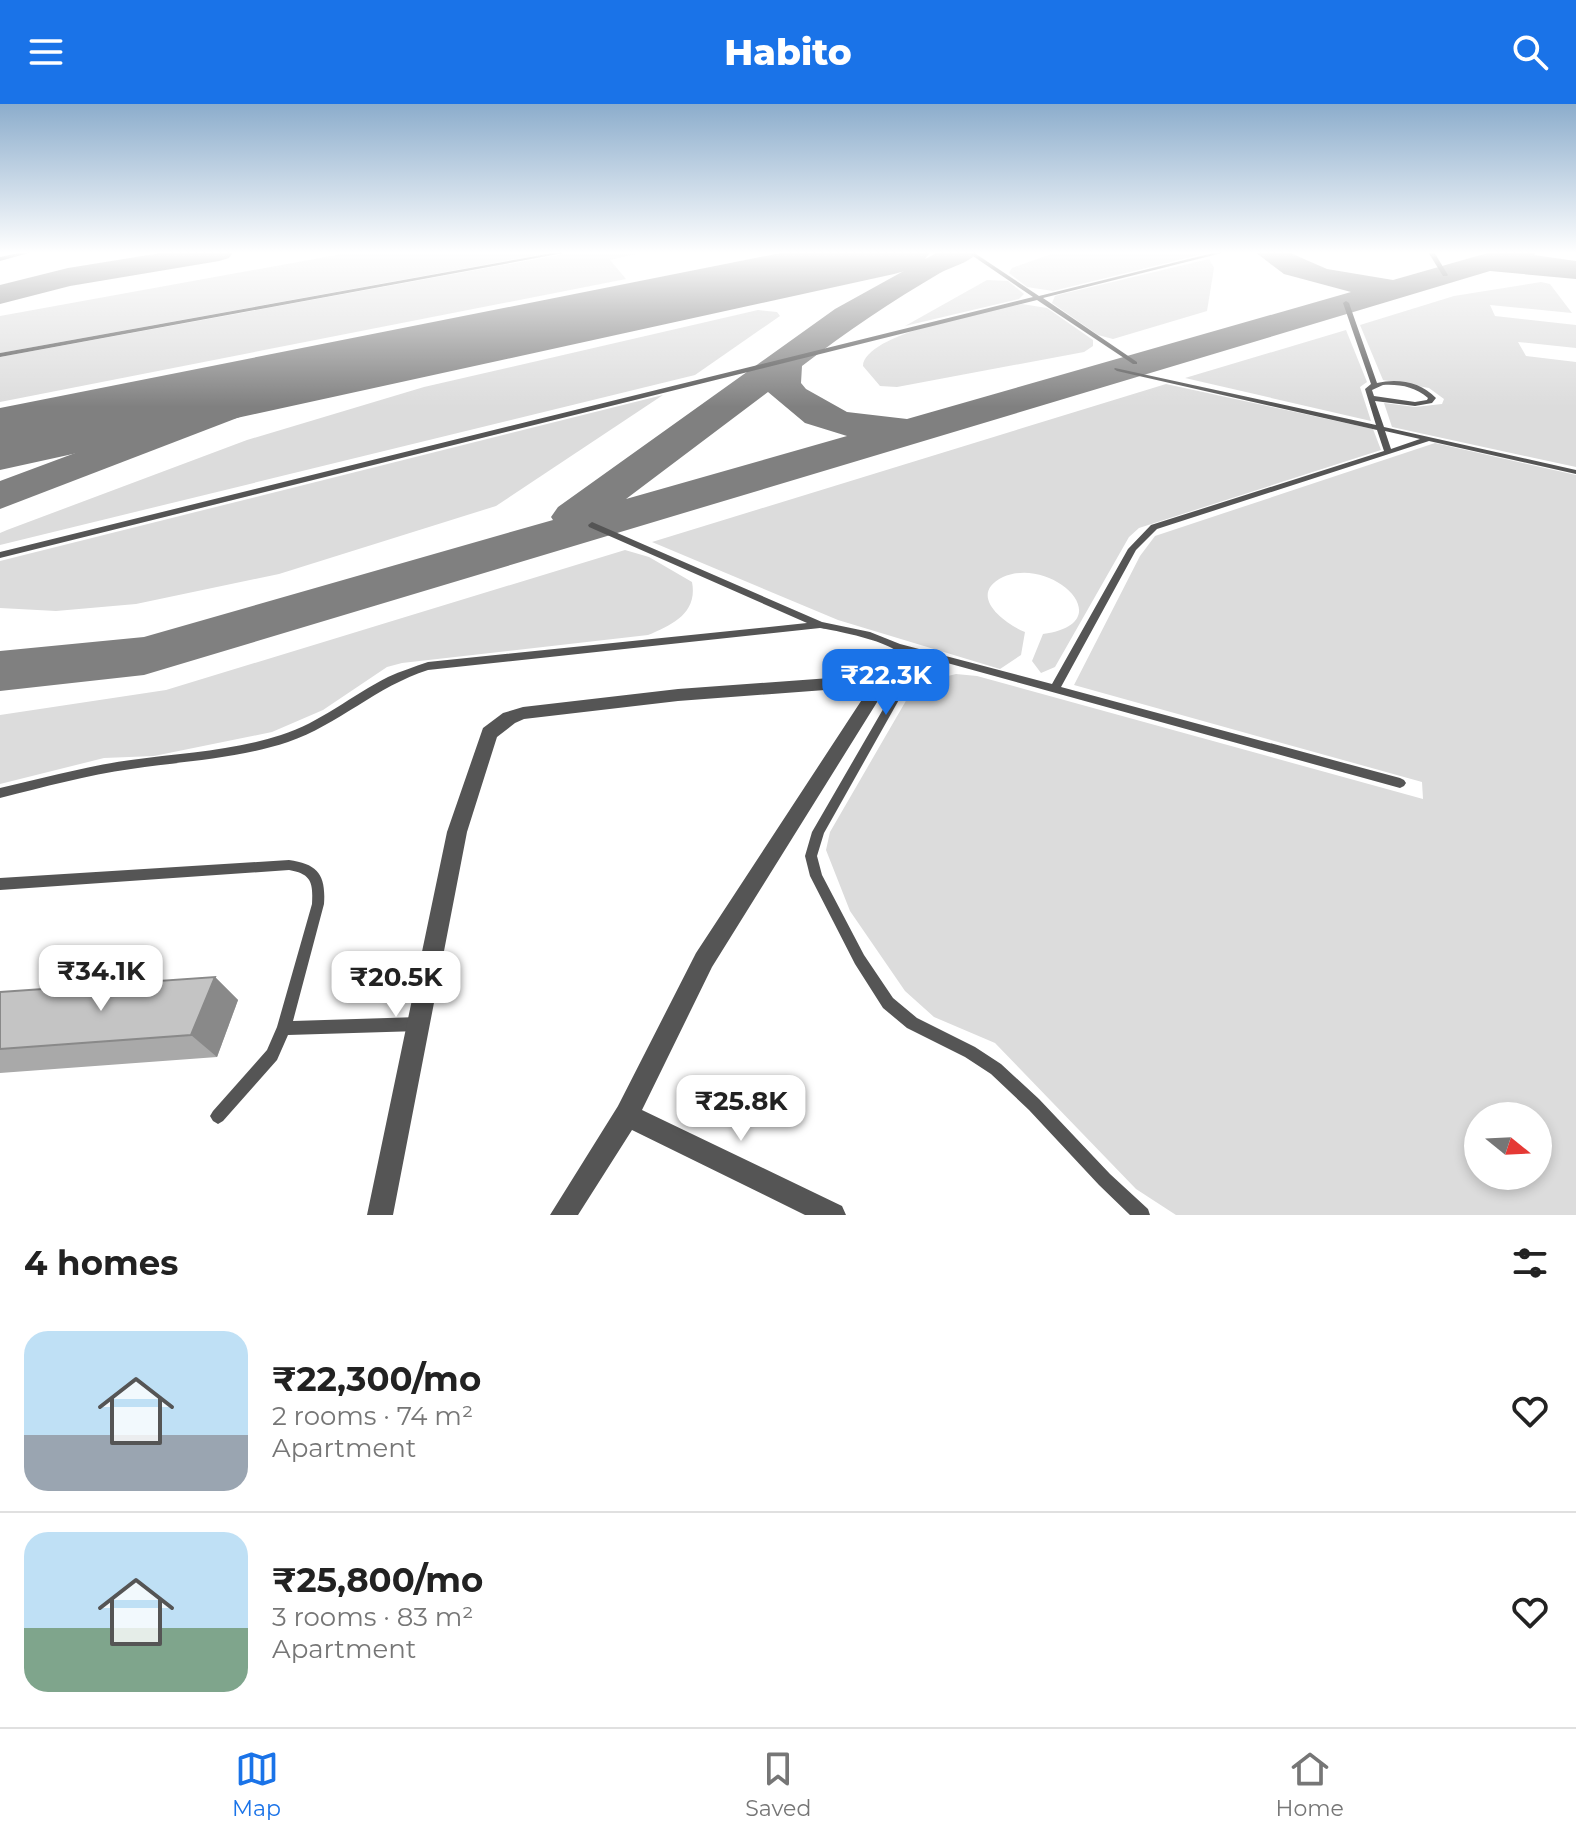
<!DOCTYPE html>
<html lang="en">
<head>
<meta charset="utf-8">
<style>
	body { margin:0; font-family:Montserrat,sans-serif; background:#f6f6f6; color:#222; height:100vh; display:flex; flex-direction:column; font-size:30px; white-space:nowrap }
	* { box-sizing:border-box; margin:0 }
	p { font-size:26px; color:#767676 }
	.icon { flex:none; width:44px; height:44px; fill:none; stroke:currentColor; stroke-width:2; stroke-linecap:round; stroke-linejoin:round }
	.map { position:relative; height:1111px; overflow:hidden }
	.details { display:flex; flex-direction:column; background:#fff; flex:1 }
	.details>* { flex:none }
	.needle { width:52px; rotate:108deg }
	.controls { position:absolute; left:1464px; top:998px; display:grid; gap:16px }
	.controls a { display:grid; place-items:center; width:88px; height:88px; border-radius:50%; background:#fff; box-shadow:0 4px 12px #0003; font-size:40px }
	.price { position:absolute; translate:-50% -68px; padding:0 18px; border-radius:16px; background:#fff; color:#222; font-size:26px; line-height:52px; filter:drop-shadow(0 2px 4px #0008) }
	.price::after { content:''; position:absolute; left:50%; top:48px; width:24px; height:18px; margin-left:-12px; background:inherit; clip-path:polygon(0 0,100% 0,50% 100%) }
	.price.on { background:#1a73e8; color:#fff }
	ul { padding:0; list-style:none }
	li { display:flex; align-items:center; gap:24px; height:200px; padding:0 24px }
	li+li { border-top:2px solid #e0e0e0 }
	li span { display:grid; place-items:center; flex:none; width:224px; height:160px; border-radius:24px; color:#555 }
	li>.icon { margin-inline-start:auto }
	span .icon { width:96px; height:96px; fill:#fffc; stroke-width:1 }
	li b { font-size:34px }
	h2 { display:flex; justify-content:space-between; align-items:center; height:96px; padding:0 24px; font-size:34px }
	header { display:flex; justify-content:space-between; align-items:center; height:104px; padding:0 24px; background:#1a73e8; color:#fff; font-size:36px; font-weight:800 }
	.tab-bar { display:flex; justify-content:space-around; align-items:center; height:112px; border-top:2px solid #e0e0e0; background:#fff; font-size:22px; color:#767676 }
	.tab-bar a { display:grid; justify-items:center; gap:4px }
	.tab-bar .on { color:#1a73e8 }
	.map>svg:first-child { display:block }
	.green { fill:#dcdcdc; fill-rule:evenodd }
	.lines { fill:none; stroke-linecap:round; stroke-linejoin:round }
	.taxiway { fill:#808080; fill-rule:evenodd }
	.runway { fill:#808080; fill-rule:evenodd }
	.service { fill:#555; fill-rule:evenodd }
	.minor { fill:#555; fill-rule:evenodd }
	.wall { fill:#a9a9a9 }
	.shaded-wall { fill:#898989 }
	.building { fill:#c4c4c4; stroke:#898989; stroke-width:2 }
</style>
</head>
<body>
<header><svg class="icon" aria-label="menu" viewBox="0 0 24 24"><path d="M4 6h16M4 12h16M4 18h16"/></svg>Habito<svg class="icon" aria-label="search" viewBox="0 0 24 24"><circle cx="10" cy="10" r="6"/><path d="M15 15l6 6"/></svg></header>
<div class="map">
<svg width="1576" height="1111" viewBox="0 0 1576 1111">
	<rect width="100%" height="100%" fill="#fff"/>
	<g class="green">
		<polygon points="353,148 555,148 0,249 0,212"/>
		<polygon points="575,148 644,148 610,156 626,175 0,298 0,253"/>
		<polygon points="1057,148 1207,148 1207,149 1053,187 1027,183 1009,169 1012,164"/>
		<polygon points="1209,155 1214,164 1207,207 1113,235 1098,231 1052,199 1055,192 1062,190"/>
		<polygon points="987,176 1008,177 1024,190 1019,195 905,222"/>
		<polygon points="1541,178 1550,180 1572,209 1490,201 1495,212 1576,221 1576,244 1518,238 1526,252 1576,258 1576,363 1392,323 1384,299 1415,303 1442,300 1444,295 1429,284 1383,276 1360,221 1454,192"/>
		<path d="M1022 200 1047 204 1093 236V242L1084 248 897 283 880 282 863 262C865 228 992 207 1022 200Z"/>
		<polygon points="758,206 777,208 780,212 695,271 0,441 0,429 7,426 247,336 424,283"/>
		<polygon points="1346,226 1367,278 1360,283 1371,317 1185,274"/>
		<path d="M1166 280 1373 325 1381 346 1139 424 1129 433 1055 563 1041 569 1032 557 1043 530C1123 519 1052 451 1003 473 966 491 1005 520 1025 528L1021 551 1000 565 838 516 652 438Z"/>
		<polygon points="663,291 496,402 279,470 136,500 56,507 0,504 0,457"/>
		<path d="M1435 339 1576 371V1111H1176L1136 1085 995 939 934 913 905 887 850 807 826 746 830 728 907 595 940 574 956 570 977 572 1423 695 1422 678 1074 581 1140 452 1155 432ZM1478 1012H1538V1072H1478Z"/>
		<path d="M625 446 649 453 692 478C698 509 672 521 648 531L402 559 387 563 323 606 272 628 154 652 104 654 0 680V611L166 586Z"/>
	</g>
	<g class="lines">
		<g class="taxiway">
			<polygon points="167,148 233,148 229,154 219,157 70,182 0,200 0,181 68,164"/>
			<path d="M938 148H977C969 160 952 162 940 169 892 197 846 228 802 262L801 279 806 285 847 308 907 315 1351 188 1284 170 1255 148H1288L1327 165 1393 176 1491 148H1536L1534 151 1576 157V175L1490 167 144 571 0 587V547L144 533 553 416 551 413 558 403 835 205ZM768 288 805 319 847 332 626 395Z"/>
			<polygon points="328,255 341,258 346,266 341,274 0,405 0,377"/>
		</g>
		<polygon class="runway" points="786,148 930,148 920,163 894,170 0,366 0,304"/>
		<g class="service">
			<polygon points="23,148 32,148 0,157 0,153"/>
			<polygon points="558,148 569,148 0,253 0,249"/>
			<polygon points="967,148 973,148 1039,192 1217,148 1226,148 1043,194 1137,258 1137,260 1133,260 1037,196 0,454 0,448 1033,193"/>
			<polygon points="1428,148 1434,148 1448,171 1447,172 1443,172"/>
			<path d="M1346 197 1349 199 1377 279C1398 274 1421 278 1436 294L1432 299 1415 302 1375 297 1384 323 1576 366V370L1429 337 1157 425 1136 446 1061 583 1400 674 1404 676 1406 679 1404 682 1400 684 911 549 915 556 914 569 824 729 817 752 822 771 864 851 893 894 917 914 975 943 1001 960 1039 995 1110 1070 1148 1105 1150 1111H1130L1099 1081 1029 1006 991 970 965 953 907 924 883 904 855 860 810 772 805 752 812 728 904 569C904 566 906 559 905 556 899 538 837 527 820 524L428 566C377 582 338 621 288 638 237 655 184 657 131 665 87 671 44 683 0 694V684C44 674 87 662 131 656 181 649 233 647 281 631 320 619 352 591 388 573 401 567 414 563 428 558L807 519 589 423 588 421 592 418 822 518 870 528 900 540 1052 580 1128 445 1151 421 1384 347 1377 326 1117 267 1114 265 1115 264 1376 321 1365 285 1371 280 1343 199ZM1383 281C1400 280 1415 283 1428 294L1427 296 1415 298 1374 292 1372 286ZM1385 327 1420 335 1391 345Z"/>
			<path d="M289 756C318 760 326 771 324 800L293 917 419 913 424 915 426 920 424 925 419 927 288 931 277 956 223 1017 218 1020 213 1017 210 1012 213 1007 267 946 277 923 312 800C313 779 312 770 289 766L0 786V774Z"/>
		</g>
		<path class="minor" d="M871 571C882 574 883 585 879 595L712 863 642 1006 842 1102 846 1111H805L632 1026 578 1111H550L618 1002 696 849 863 594 865 583 678 597 524 615 515 619 497 633 467 728 393 1111H367L447 728 483 624 503 609 523 603 678 585Z"/>
	</g>
	<polygon class="wall" points="215,873 238,896 217,953 0,969 0,888"/>
	<polygon class="shaded-wall" points="215,873 238,896 217,953 191,931"/>
	<polygon class="building" points="215,873 191,931 0,945 0,888"/>
	<linearGradient id="sky" x2="0" y2="1"><stop stop-color="#8cadcc"/><stop offset="0.49" stop-color="#fff"/><stop offset="1" stop-color="#fff" stop-opacity="0"/></linearGradient>
	<rect width="1576" height="303" fill="url(#sky)"/>
</svg>
<div class="controls">
<a><svg class="needle" viewBox="-14 -14 28 28"><path d="M0-13l5 13h-10z" fill="#e53935"/><path d="M0 13l5-13h-10z" fill="#767676"/></svg></a>
</div>
<b class="price on" style="left:886px;top:613px">₹22.3K</b>
<b class="price" style="left:101px;top:909px">₹34.1K</b>
<b class="price" style="left:396px;top:915px">₹20.5K</b>
<b class="price" style="left:741px;top:1039px">₹25.8K</b>
</div>
<section class="details">
<h2>4 homes<svg class="icon" aria-label="filters" viewBox="0 0 24 24"><path d="M4 7h16M4 17h16"/><circle cx="9" cy="7" r="2"/><circle cx="15" cy="17" r="2"/></svg></h2>
<ul>
<li><span style="background:linear-gradient(#bfe0f5 65%,#9aa5b1 0)"><svg class="icon" aria-label="home" viewBox="0 0 24 24"><path d="M3 11l9-7 9 7M6 9v11h12V9"/></svg></span><div><b>₹22,300/mo</b><p>2 rooms · 74 m²</p><p>Apartment</p></div><svg class="icon" aria-label="heart" viewBox="0 0 24 24"><path d="M12 20l-8-8c-3-5 5-10 8-4 3-6 11-1 8 4z"/></svg></li>
<li><span style="background:linear-gradient(#bfe0f5 60%,#7fa58c 0)"><svg class="icon" aria-label="home" viewBox="0 0 24 24"><path d="M3 11l9-7 9 7M6 9v11h12V9"/></svg></span><div><b>₹25,800/mo</b><p>3 rooms · 83 m²</p><p>Apartment</p></div><svg class="icon" aria-label="heart" viewBox="0 0 24 24"><path d="M12 20l-8-8c-3-5 5-10 8-4 3-6 11-1 8 4z"/></svg></li>
</ul>
</section>
<nav class="tab-bar">
<a class="on"><svg class="icon" aria-label="map" viewBox="0 0 24 24"><path d="M3 6l6-2 6 2 6-2v14l-6 2-6-2-6 2zM9 4v14M15 6v14"/></svg>Map</a>
<a><svg class="icon" aria-label="saved" viewBox="0 0 24 24"><path d="M7 4h10v16l-5-4-5 4z"/></svg>Saved</a>
<a><svg class="icon" aria-label="home" viewBox="0 0 24 24"><path d="M3 11l9-7 9 7M6 9v11h12V9"/></svg>Home</a>
</nav>
</body>
</html>
